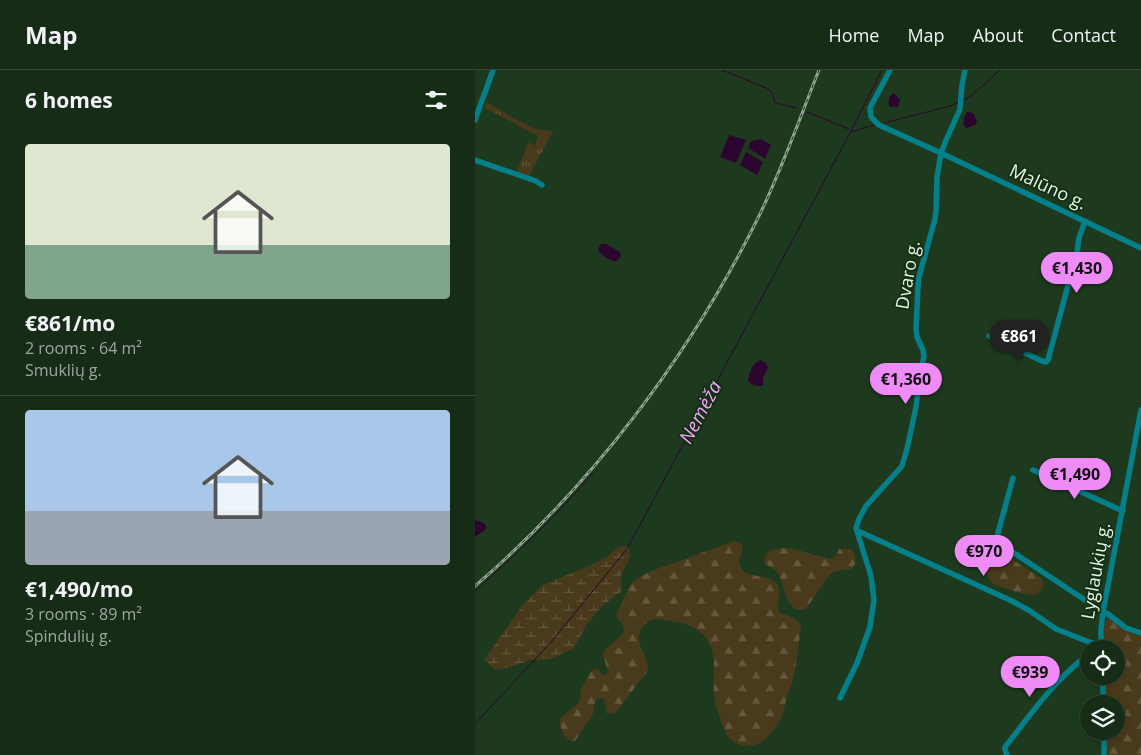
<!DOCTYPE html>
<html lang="en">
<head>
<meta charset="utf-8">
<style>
	body { margin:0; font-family:"Open Sans",sans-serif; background:#1f341f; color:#f1f3f6; height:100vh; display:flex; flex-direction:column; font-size:19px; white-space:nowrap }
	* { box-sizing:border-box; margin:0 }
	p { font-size:16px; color:#9ea7a1 }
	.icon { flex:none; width:28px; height:28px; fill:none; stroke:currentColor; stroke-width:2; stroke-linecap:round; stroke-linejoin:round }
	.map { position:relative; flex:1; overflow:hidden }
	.sheet { display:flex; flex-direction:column; background:#162c16; width:475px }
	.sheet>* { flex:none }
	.tools { position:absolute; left:605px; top:570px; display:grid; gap:10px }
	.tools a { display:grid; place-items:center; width:45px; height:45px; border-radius:50%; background:#162c16; box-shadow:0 2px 8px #0003,0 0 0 1px #354835; font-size:25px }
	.price { position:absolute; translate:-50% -42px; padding:0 11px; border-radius:18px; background:#ef8bf7; color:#111; font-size:16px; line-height:32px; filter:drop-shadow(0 1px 2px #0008) }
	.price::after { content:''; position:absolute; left:50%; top:30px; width:15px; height:11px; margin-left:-8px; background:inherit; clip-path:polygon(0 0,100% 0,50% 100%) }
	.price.selected { background:#222; color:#fff }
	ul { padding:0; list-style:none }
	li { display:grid; align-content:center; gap:10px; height:265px; padding:0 25px }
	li+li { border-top:1px solid #354835 }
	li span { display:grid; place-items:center; height:155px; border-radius:5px; color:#555 }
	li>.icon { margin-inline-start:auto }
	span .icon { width:90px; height:90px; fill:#fffc; stroke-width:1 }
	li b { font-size:21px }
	h2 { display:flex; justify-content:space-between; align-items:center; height:60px; padding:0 25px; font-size:21px }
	header { display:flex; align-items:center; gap:30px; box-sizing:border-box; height:70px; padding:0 25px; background:#162c16; border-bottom:1px solid #354835 }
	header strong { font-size:24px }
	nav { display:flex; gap:28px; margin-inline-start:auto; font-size:18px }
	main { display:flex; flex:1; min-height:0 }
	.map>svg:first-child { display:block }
	.grass { fill:url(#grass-tufts) }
	.forest { fill:url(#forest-firs) }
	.wetland { fill:url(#wetland-marsh) }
	.water { fill:#2c052f }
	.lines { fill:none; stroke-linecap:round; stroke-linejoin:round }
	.stream { stroke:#2c052f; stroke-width:1 }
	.minor { stroke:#05808a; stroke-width:5.5 }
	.rail-casing { stroke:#8fa58f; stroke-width:3 }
	.rail { stroke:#142f15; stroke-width:1; stroke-dasharray:4; stroke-linecap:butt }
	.labels { text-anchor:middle; stroke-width:4; stroke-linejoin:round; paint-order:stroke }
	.street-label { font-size:18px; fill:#e4f5e4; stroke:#142f15 }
	.water-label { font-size:19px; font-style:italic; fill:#f3a5f9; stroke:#142f15 }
</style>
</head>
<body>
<header>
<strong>Map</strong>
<nav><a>Home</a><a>Map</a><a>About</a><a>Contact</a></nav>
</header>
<main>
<section class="sheet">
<h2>6 homes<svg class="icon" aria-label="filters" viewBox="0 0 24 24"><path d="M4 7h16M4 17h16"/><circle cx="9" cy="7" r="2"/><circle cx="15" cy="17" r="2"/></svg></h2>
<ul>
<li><span style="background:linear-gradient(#dfe7d0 65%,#7fa58c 0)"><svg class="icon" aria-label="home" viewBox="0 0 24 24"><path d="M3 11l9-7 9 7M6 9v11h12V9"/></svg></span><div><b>€861/mo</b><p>2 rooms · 64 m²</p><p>Smuklių g.</p></div></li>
<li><span style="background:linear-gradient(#a9c7e8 65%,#9aa5b1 0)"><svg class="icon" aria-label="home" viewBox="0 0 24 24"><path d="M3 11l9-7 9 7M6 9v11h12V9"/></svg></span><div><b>€1,490/mo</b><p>3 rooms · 89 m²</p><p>Spindulių g.</p></div></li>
</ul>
</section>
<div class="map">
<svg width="666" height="685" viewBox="0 0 666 685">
	<defs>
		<pattern id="grass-tufts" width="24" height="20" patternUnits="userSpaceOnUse" patternTransform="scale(1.25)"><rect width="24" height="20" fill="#493a1b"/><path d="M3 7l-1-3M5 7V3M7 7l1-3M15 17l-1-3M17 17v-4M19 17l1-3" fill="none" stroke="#63573c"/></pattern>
		<pattern id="forest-firs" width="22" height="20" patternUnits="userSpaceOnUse" patternTransform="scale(1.25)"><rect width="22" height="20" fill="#493a1b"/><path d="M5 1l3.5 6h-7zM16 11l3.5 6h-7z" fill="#63573c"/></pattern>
		<pattern id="wetland-marsh" width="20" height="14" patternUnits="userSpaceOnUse" patternTransform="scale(1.25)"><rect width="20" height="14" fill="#493a1b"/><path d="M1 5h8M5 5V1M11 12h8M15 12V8" fill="none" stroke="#63573c"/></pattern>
	</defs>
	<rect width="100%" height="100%" fill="#1e3a1e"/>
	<path class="grass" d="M11 32 42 50 61 59 78 61 54 106 42 102 53 72 60 76 63 66C45 57 28 46 9 38Z"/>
	<g class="forest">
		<path d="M498 467 505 469 566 508 569 514C567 518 565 522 561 524 553 528 528 517 518 514 513 509 513 504 509 499 500 492 470 472 498 467Z"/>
		<path d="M259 471C277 474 260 488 265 497 269 507 289 505 297 510 311 518 299 533 305 543 314 547 322 546 326 556 324 573 321 597 317 613 316 618 313 622 312 627 310 633 309 640 307 646 302 657 289 675 275 676 268 676 258 673 254 668 248 659 240 635 239 625 238 613 239 602 239 590 237 565 219 554 196 551 187 550 178 546 171 553 152 571 178 589 172 602L140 643 136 644 132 643 129 629 126 628 122 629 120 632 118 644 100 671C93 671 90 669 88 663 78 642 95 646 103 633 106 629 105 625 106 621 108 614 114 607 117 600L123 599 127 605H131L133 602 128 585 129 581 148 564C151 557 145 552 141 546L142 543 156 514C166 503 188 497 202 492 221 485 240 478 259 471Z"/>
		<path d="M308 478 320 479 336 484 355 489 361 486 364 479H376C381 486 382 491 378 498 369 501 363 499 355 504L331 539C311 546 310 515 303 503 300 499 294 496 290 494L289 488C293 480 299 479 308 478Z"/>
		<polygon points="632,549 635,549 646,558 666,567 666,685 631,685 631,661 641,661 641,634 630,634 630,606 641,606 641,579 629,579 629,555"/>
	</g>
	<polygon class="wetland" points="153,476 155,487 146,506 147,521 127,536 113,553 98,579 75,589 55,590 33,598 21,600 9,590 47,536 68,515 114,496 132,487 144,477"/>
	<g class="water">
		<path d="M419 23 420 24 425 30 423 37H415C412 33 414 25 419 23Z"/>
		<path d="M492 42H495L499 44 502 52 500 55 492 58 489 56C488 51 489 46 492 42Z"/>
		<polygon points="254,65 271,70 261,93 245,87"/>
		<polygon points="286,69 296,75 290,89 273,78 276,71"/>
		<polygon points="271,82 288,92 282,105 265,95"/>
		<path d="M126 174H131L145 182 146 186 142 191C136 192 125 185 123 179Z"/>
		<path d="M285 290C290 292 292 293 293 298L288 308V315C283 318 277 315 273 311 274 302 277 294 285 290Z"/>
		<path d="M0 450C19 455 11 460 0 467Z"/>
	</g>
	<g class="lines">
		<g class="stream">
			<polyline points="247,0 291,18 297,22 300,32 308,35 322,38"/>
			<polyline points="489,30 496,26 525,0"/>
			<polyline points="332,42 374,59"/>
			<polyline points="409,53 475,36 484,32"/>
			<polyline points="376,62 399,55"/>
			<path d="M0 521C42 484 82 445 118 403"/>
			<polyline points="0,654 77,571 152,479 375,63 407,0"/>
		</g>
		<g class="minor">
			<polyline points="415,0 395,38 396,47 404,55 466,83 666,178"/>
			<polyline points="0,50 18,0"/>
			<polyline points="0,90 61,111 67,115"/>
			<polyline points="514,266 567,291 571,292 573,290 602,182 604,168 610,151"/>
			<polyline points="558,400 648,441"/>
			<polyline points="538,408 521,470 527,475 628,542 633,544 651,558 666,563"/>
			<polyline points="383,461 537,531 555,541 581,559 614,572 626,575"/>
			<polyline points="626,579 626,559 628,542 666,340"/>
			<polyline points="628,606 628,634"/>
			<polyline points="365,628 382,593 395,557 399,530 396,506 381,458 384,449 391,436 427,396 432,379 441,337 445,303 449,287 448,280 442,267 441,259 443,217 444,207 460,149 461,141 462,107 466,83 472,68 485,39 487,15 490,0"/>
			<polyline points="629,661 629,685"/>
			<path d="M532 685 530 680V677C557 643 579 610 614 584"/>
		</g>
		<g class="rail-casing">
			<path id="rail" d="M0 516C117 415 213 288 282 150 306 102 324 50 344 0"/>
		</g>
		<use href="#rail" class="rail"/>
	</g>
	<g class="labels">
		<g class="street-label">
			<text transform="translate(573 117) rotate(25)" y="6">Malūno g.</text>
			<text transform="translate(433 205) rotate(-80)" y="6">Dvaro g.</text>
			<text transform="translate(621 501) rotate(-80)" y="6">Lyglaukių g.</text>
		</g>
		<g class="water-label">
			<text transform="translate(225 342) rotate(-62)" y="7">Nemėža</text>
		</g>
	</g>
</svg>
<div class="tools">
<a><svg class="icon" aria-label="locate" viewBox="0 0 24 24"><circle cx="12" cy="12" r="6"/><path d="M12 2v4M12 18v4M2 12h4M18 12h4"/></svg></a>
<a><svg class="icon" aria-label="layers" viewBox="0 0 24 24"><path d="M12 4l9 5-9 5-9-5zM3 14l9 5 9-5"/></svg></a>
</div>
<b class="price" style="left:602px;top:224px">€1,430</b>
<b class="price selected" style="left:544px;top:292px">€861</b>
<b class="price" style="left:431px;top:335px">€1,360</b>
<b class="price" style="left:600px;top:430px">€1,490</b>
<b class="price" style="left:509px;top:507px">€970</b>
<b class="price" style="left:555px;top:628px">€939</b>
</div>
</main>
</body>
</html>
